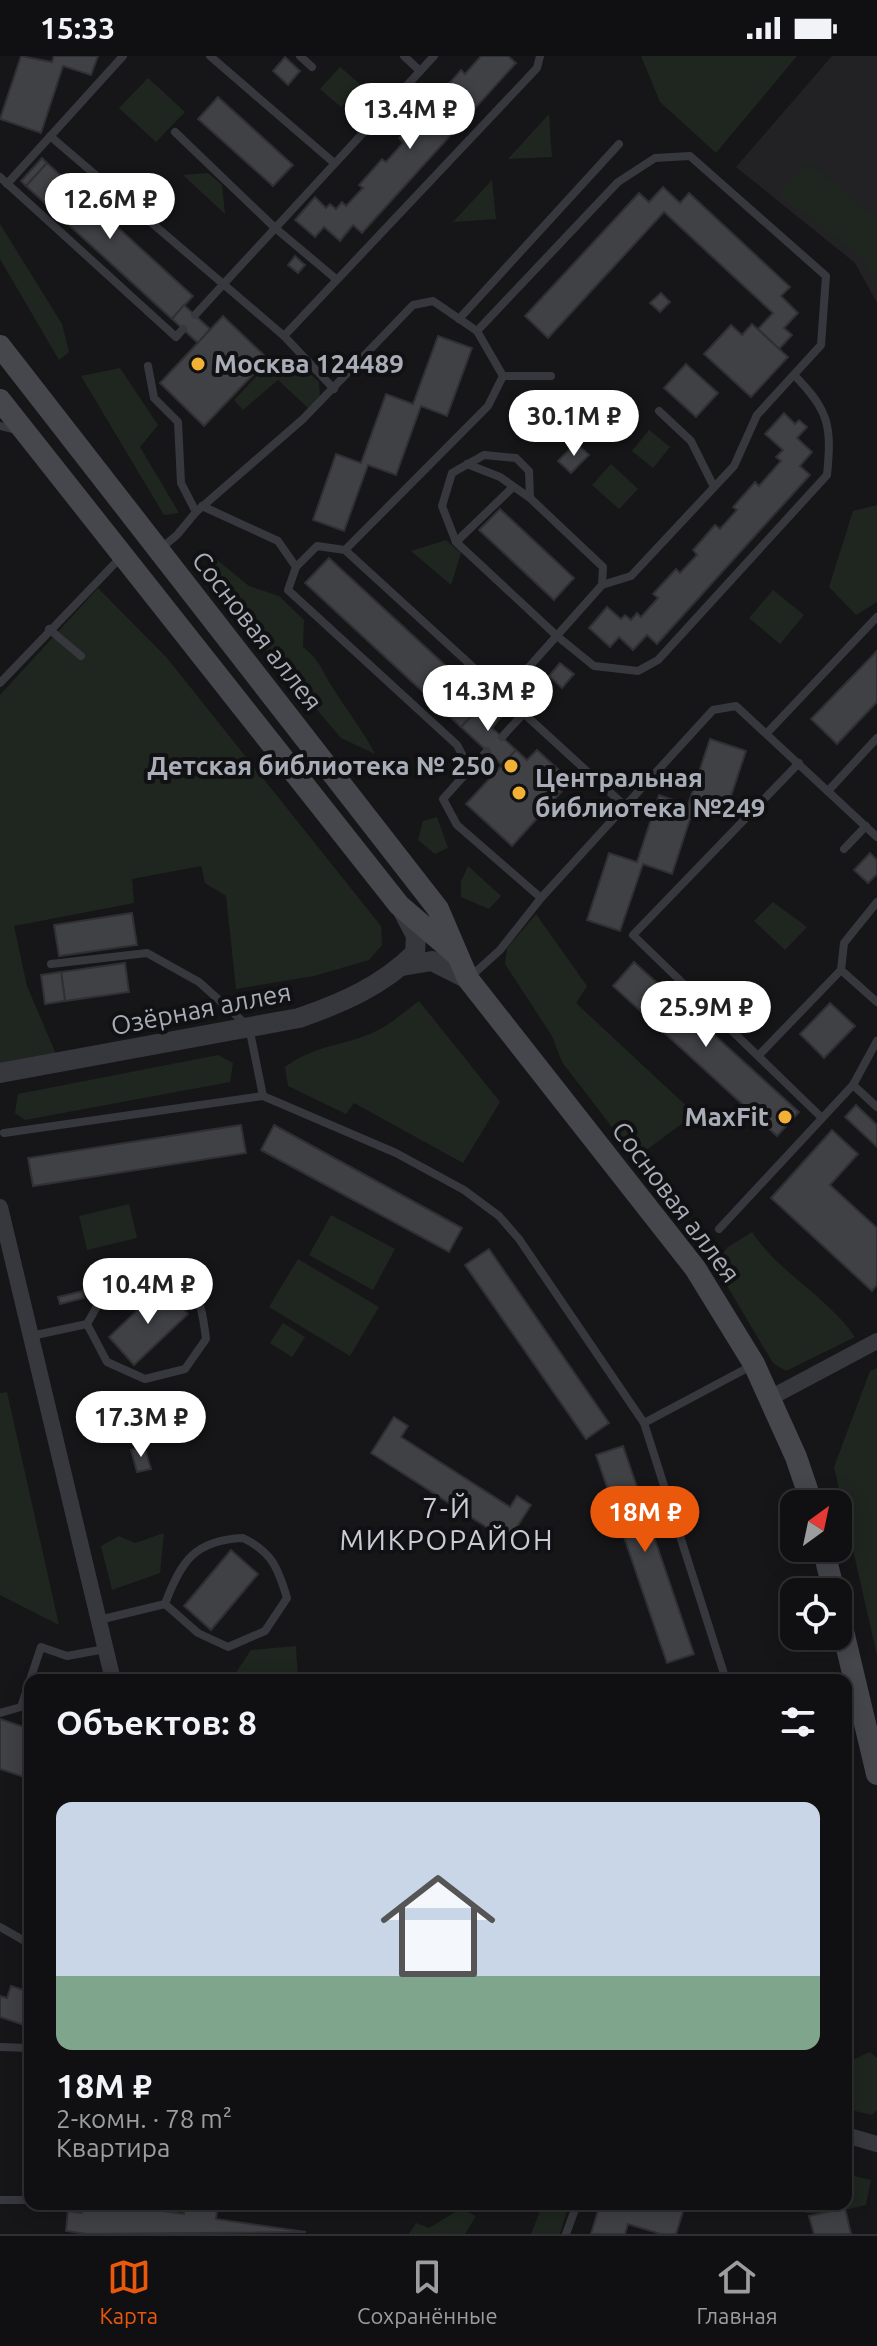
<!DOCTYPE html>
<html lang="ru">
<head>
<meta charset="utf-8">
<style>
	body { margin:0; font-family:Ubuntu,sans-serif; background:#19191b; color:#f1f3f6; height:100vh; display:flex; flex-direction:column; font-size:30px; white-space:nowrap }
	* { box-sizing:border-box; margin:0 }
	p { font-size:26px; color:#9c9d9f }
	.icon { flex:none; width:44px; height:44px; fill:none; stroke:currentColor; stroke-width:2; stroke-linecap:round; stroke-linejoin:round }
	.map { position:relative; flex:1; overflow:hidden }
	.drawer { position:absolute; left:24px; top:1618px; width:828px; height:536px; display:flex; flex-direction:column; background:#101012; border-radius:16px; box-shadow:0 4px 20px #0003,0 0 0 2px #303032 }
	.drawer>* { flex:none }
	.needle { width:52px; rotate:33deg }
	.tools { position:absolute; left:780px; top:1434px; display:grid; gap:16px }
	.tools a { display:grid; place-items:center; width:72px; height:72px; border-radius:16px; background:#101012; box-shadow:0 4px 20px #0003,0 0 0 2px #303032; font-size:40px }
	.price { position:absolute; translate:-50% -68px; padding:0 18px; border-radius:28px; background:#fff; color:#222; font-size:26px; line-height:52px; filter:drop-shadow(0 2px 4px #0008) }
	.price::after { content:''; position:absolute; left:50%; top:48px; width:24px; height:18px; margin-left:-12px; background:inherit; clip-path:polygon(0 0,100% 0,50% 100%) }
	.price.active { background:#ea580c; color:#fff }
	ul { padding:0; list-style:none }
	li { display:grid; align-content:center; gap:16px; height:424px; padding:0 32px }
	li+li { border-top:2px solid #303032 }
	li span { display:grid; place-items:center; height:248px; border-radius:16px; color:#555 }
	li>.icon { margin-inline-start:auto }
	span .icon { width:144px; height:144px; fill:#fffc; stroke-width:1 }
	li b { font-size:34px }
	h2 { display:flex; justify-content:space-between; align-items:center; height:96px; padding:0 32px; font-size:34px }
	.status { display:flex; justify-content:space-between; align-items:center; height:56px; padding:0 40px; background:#101012; direction:ltr }
	.status svg { height:22px; fill:currentColor }
	.tab-bar { display:flex; justify-content:space-around; align-items:center; height:112px; border-top:2px solid #303032; background:#101012; font-size:22px; color:#9c9d9f }
	.tab-bar a { display:grid; justify-items:center; gap:4px }
	.tab-bar .active { color:#ea580c }
	.map>svg:first-child { display:block }
	.built { fill:#222225 }
	.green { fill:#1e261f }
	.building { fill:#404145; stroke:#303034; stroke-width:2 }
	.lines { fill:none; stroke-linecap:round; stroke-linejoin:round }
	.service { stroke:#37383d; stroke-width:8 }
	.minor { stroke:#37383d; stroke-width:16 }
	.tertiary { stroke:#37383d; stroke-width:20 }
	.secondary { stroke:#45474d; stroke-width:22 }
	.poi-dot { fill:#f2b134; stroke:#111113; stroke-width:3 }
	.labels { text-anchor:middle; stroke-width:8; stroke-linejoin:round; paint-order:stroke }
	.poi-label { font-size:26px; font-weight:bold; fill:#a8adb8; stroke:#111113; text-anchor:start }
	.street-label { font-size:26px; fill:#a8adb8; stroke:#111113 }
	.neighbourhood-label { font-size:28px; letter-spacing:2px; fill:#c9ccd4; stroke:#111113 }
</style>
</head>
<body>
<div class="status"><b>15:33</b><svg viewBox="0 0 49 12"><path d="M0 12V9h3v3zM5 12V6h3v6zM10 12V3h3v9zM15 12V0h3v12zM26 1h20v11H26zM47 4h2v5h-2z"/></svg></div>
<div class="map">
<svg width="877" height="2178" viewBox="0 0 877 2178">
	<rect width="100%" height="100%" fill="#161618"/>
	<polygon class="built" points="832,0 877,0 877,247 855,207 736,111"/>
	<g class="green">
		<polygon points="641,0 797,0 716,97 660,46"/>
		<polygon points="340,11 361,29 341,51 320,33"/>
		<polygon points="148,22 185,56 156,86 119,52"/>
		<polygon points="549,58 552,101 508,103"/>
		<polygon points="808,106 877,163 877,231 866,205 779,138"/>
		<polygon points="208,117 222,129 225,158 183,119"/>
		<polygon points="492,124 496,163 453,166"/>
		<polygon points="0,168 62,268 69,296 59,304 0,203"/>
		<polygon points="294,303 319,326 320,341 308,352 278,324 243,354 234,344 272,304"/>
		<polygon points="120,312 158,369 140,391 179,457 164,459 81,320"/>
		<polygon points="649,374 670,391 653,412 632,395"/>
		<polygon points="611,408 638,433 619,453 592,429"/>
		<polygon points="877,449 877,546 856,559 829,531 853,455"/>
		<polygon points="446,484 461,497 451,529 411,495"/>
		<path d="M216 503 249 530 279 540 304 564 303 591C321 605 321 614 333 632 347 655 363 674 375 698L341 682 267 595 244 558 212 520Z"/>
		<polygon points="98,532 167,602 381,870 382,889 369,904 314,920 236,933 226,840 205,827 201,810 132,823 134,847 14,870 27,930 58,1003 0,1013 0,639"/>
		<polygon points="773,534 804,559 780,588 749,562"/>
		<polygon points="437,761 448,792 435,798 418,784 423,765"/>
		<polygon points="468,810 501,840 489,853 461,841 461,826"/>
		<polygon points="773,846 807,871 785,894 754,865"/>
		<polygon points="536,858 587,930 576,947 695,1058 641,1098 618,1079 562,1006 552,980 505,908 507,892"/>
		<path d="M419 945 500 1046 463 1107 354 1047 346 1058 288 1030 285 1011C315 989 339 991 372 977 389 970 404 956 419 945Z"/>
		<polygon points="218,999 233,1007 230,1026 25,1064 15,1057 18,1038"/>
		<polygon points="129,1148 137,1182 87,1194 79,1160"/>
		<polygon points="331,1159 395,1193 373,1234 309,1199"/>
		<path d="M752 1176C779 1217 827 1240 855 1281L786 1315 773 1307 714 1208 728 1191Z"/>
		<polygon points="298,1203 379,1251 350,1300 269,1251"/>
		<polygon points="283,1267 305,1281 292,1301 270,1287"/>
		<polygon points="877,1312 877,1599 834,1411 870,1315"/>
		<polygon points="7,1336 59,1569 0,1539 0,1337"/>
		<polygon points="164,1477 160,1517 112,1534 101,1490 119,1480 135,1487"/>
		<polygon points="296,1590 298,1624 233,1621 251,1594"/>
		<polygon points="870,1996 877,2002 877,2054 872,2059 846,2053 846,2007"/>
		<polygon points="846,2118 871,2124 866,2149 832,2157 805,2157 807,2148 846,2148"/>
		<polygon points="543,2148 569,2148 560,2178 531,2178"/>
		<polygon points="460,2153 476,2160 465,2178 409,2178 416,2167 429,2172"/>
	</g>
	<g class="building">
		<polygon points="21,0 52,6 54,0 98,0 91,19 63,10 41,77 0,63"/>
		<polygon points="481,0 508,0 516,7 362,177 353,169 340,185 324,171 315,181 295,164 315,141 326,152 330,148 336,153 342,146 346,150 363,132 359,129 382,103 386,106 403,87 399,82 422,57 426,61 443,42 439,39 461,14 465,18"/>
		<polygon points="285,1 300,15 288,29 273,15"/>
		<polygon points="218,41 293,109 273,130 198,63"/>
		<polygon points="42,102 47,107 26,130 21,125"/>
		<polygon points="47,107 193,240 172,263 26,130"/>
		<polygon points="663,131 680,147 689,137 790,231 781,240 798,257 784,272 792,279 779,293 758,273 773,257 664,156 548,282 525,260 639,137 649,146"/>
		<polygon points="295,200 305,209 298,217 288,209"/>
		<polygon points="661,237 670,246 660,256 650,247"/>
		<polygon points="184,249 210,273 198,287 172,263"/>
		<polygon points="223,260 268,303 204,370 160,327"/>
		<polygon points="752,268 788,301 751,341 704,298 731,269 742,279"/>
		<polygon points="438,280 472,292 447,360 421,350 396,419 368,409 344,475 313,464 336,398 361,407 386,338 413,348"/>
		<polygon points="686,308 718,337 696,361 664,332"/>
		<polygon points="784,357 795,368 799,364 807,371 797,382 812,396 800,410 810,419 657,588 647,579 633,594 619,581 610,591 589,572 607,551 621,563 625,559 631,564 637,557 641,561 658,542 653,538 676,513 680,517 697,499 693,494 715,469 720,473 737,454 733,451 755,426 759,430 781,405 776,401 783,394 765,378"/>
		<polygon points="576,387 589,399 571,417 558,405"/>
		<polygon points="500,453 574,522 554,544 479,474"/>
		<polygon points="329,502 485,646 461,671 305,527"/>
		<polygon points="877,595 877,646 837,688 811,663"/>
		<polygon points="560,607 574,618 562,632 549,620"/>
		<polygon points="485,646 501,661 492,672 516,694 502,709 461,671"/>
		<polygon points="710,683 746,695 724,761 694,751 672,818 643,808 620,875 587,864 609,797 637,806 659,739 688,749"/>
		<polygon points="516,694 527,704 537,694 571,725 512,790 466,748"/>
		<polygon points="870,797 877,804 877,818 868,827 854,814"/>
		<polygon points="132,857 137,889 59,900 54,869"/>
		<polygon points="634,906 799,1056 777,1080 613,930"/>
		<polygon points="125,907 129,936 65,945 61,916"/>
		<polygon points="61,916 65,945 45,948 41,919"/>
		<polygon points="830,947 855,970 824,1002 800,978"/>
		<polygon points="856,1049 877,1069 877,1091 845,1061"/>
		<polygon points="241,1069 246,1097 33,1130 28,1102"/>
		<polygon points="274,1069 462,1172 449,1196 261,1094"/>
		<polygon points="832,1074 858,1098 830,1129 877,1172 877,1229 872,1235 771,1142"/>
		<polygon points="489,1193 609,1367 586,1383 465,1209"/>
		<polygon points="162,1231 188,1258 134,1309 109,1281"/>
		<polygon points="83,1235 84,1242 60,1248 58,1241"/>
		<polygon points="394,1361 408,1370 401,1381 510,1451 517,1440 531,1449 508,1485 371,1397"/>
		<polygon points="144,1390 151,1413 137,1416 131,1394"/>
		<polygon points="623,1390 694,1598 667,1607 596,1399"/>
		<polygon points="231,1494 258,1518 211,1574 184,1550"/>
		<polygon points="0,1663 30,1673 30,1723 0,1713"/>
		<polygon points="11,1930 30,1936 30,1971 0,1961 0,1940 7,1942"/>
		<polygon points="83,2148 114,2148 184,2158 185,2148 218,2148 216,2163 306,2176 87,2178 66,2175 68,2155 82,2157"/>
		<polygon points="600,2148 671,2148 684,2152 676,2178 661,2178 628,2168 625,2178 591,2178"/>
		<polygon points="845,2152 851,2178 814,2178 809,2160"/>
	</g>
	<g class="lines">
		<g class="service">
			<polyline points="210,0 333,106"/>
			<polyline points="300,0 312,11"/>
			<polyline points="404,0 420,15"/>
			<polyline points="175,76 274,171 336,223"/>
			<polyline points="50,80 284,280 334,333"/>
			<polyline points="0,121 176,281 183,273"/>
			<polyline points="7,128 123,0"/>
			<polyline points="195,259 434,0"/>
			<polyline points="459,263 619,88"/>
			<polyline points="477,275 618,126 655,102 690,100 826,220 821,289 757,359 734,410 631,520 602,529 504,639"/>
			<polyline points="284,280 537,12 540,0"/>
			<polyline points="148,310 154,342 178,366 181,427 196,456"/>
			<polyline points="503,320 551,320"/>
			<polyline points="659,355 691,385 714,431"/>
			<polyline points="0,370 17,374"/>
			<polyline points="467,408 500,421 530,442"/>
			<polyline points="202,450 278,485 296,511"/>
			<polyline points="456,486 513,431"/>
			<polyline points="159,494 177,479 196,456 303,363 413,249 433,245 477,275 503,320 488,350 345,494 625,750"/>
			<polyline points="345,494 317,490 296,511 288,534 457,689 470,713 443,743 457,769 541,842"/>
			<path d="M602 529 603 511 530 442 529 415 516 402 484 399 452 417 442 450 456 486 557 580 594 610 638 615 658 604 827 419C832 370 829 354 794 319"/>
			<polyline points="49,573 81,600"/>
			<polyline points="0,627 121,501"/>
			<polyline points="767,677 877,561"/>
			<polyline points="502,681 524,657"/>
			<polyline points="799,707 633,879 821,1061"/>
			<polyline points="470,713 487,695"/>
			<polyline points="828,735 877,682"/>
			<polyline points="844,793 866,770"/>
			<polyline points="877,846 844,887 841,914 877,946"/>
			<polyline points="51,908 147,897 199,926 249,971 263,1040"/>
			<polyline points="469,922 500,894 541,842 713,654 736,650 877,781"/>
			<polyline points="759,999 841,914"/>
			<polyline points="853,1029 877,1051"/>
			<polyline points="4,1077 263,1040 396,1097 464,1134 499,1160 519,1183 644,1367 726,1624"/>
			<polyline points="719,1173 853,1029 877,985"/>
			<path d="M31 1280 87 1268 108 1231 145 1212C194 1225 200 1233 206 1283L185 1313 145 1323 107 1306 87 1268"/>
			<polyline points="644,1367 753,1309"/>
			<path d="M243 1482C272 1496 278 1512 287 1542L265 1575 228 1591 198 1577 165 1548C181 1505 195 1484 243 1482Z"/>
			<polyline points="99,1564 165,1548"/>
			<polyline points="0,1657 21,1651 41,1591 67,1600 105,1593"/>
			<polyline points="0,1871 30,1888"/>
			<polyline points="0,1991 30,1992"/>
			<polyline points="0,2144 30,2144"/>
			<polyline points="566,2178 577,2148"/>
		</g>
		<g class="minor">
			<polyline points="0,1151 113,1624"/>
			<polyline points="770,1342 877,1285"/>
			<polyline points="846,2079 877,2088"/>
		</g>
		<g class="tertiary">
			<polyline points="402,910 432,905 468,923"/>
			<path d="M0 1017 299 962C342 947 382 930 415 897L416 880 403 855"/>
		</g>
		<g class="secondary">
			<polyline points="0,290 438,853 468,923 695,1212 754,1308 796,1401 812,1448"/>
			<polyline points="0,344 399,849 456,898"/>
			<polyline points="823,1492 834,1536"/>
			<polyline points="838,1554 877,1718"/>
		</g>
	</g>
	<g class="poi-dot">
		<circle cx="198" cy="308" r="8"/>
		<circle cx="511" cy="710" r="8"/>
		<circle cx="519" cy="737" r="8"/>
		<circle cx="785" cy="1061" r="8"/>
	</g>
	<g class="labels">
		<g class="poi-label">
			<text x="214" y="317">Москва 124489</text>
			<text x="495" y="719" text-anchor="end">Детская библиотека № 250</text>
			<text x="535" y="731">Центральная<tspan x="535" dy="30">библиотека №249</tspan></text>
			<text x="769" y="1070" text-anchor="end">MaxFit</text>
		</g>
		<g class="street-label">
			<text transform="translate(257 575) rotate(52)" y="9">Сосновая аллея</text>
			<text transform="translate(201 953) rotate(-11)" y="9">Озёрная аллея</text>
			<text transform="translate(676 1146) rotate(53)" y="9">Сосновая аллея</text>
		</g>
		<g class="neighbourhood-label">
			<text x="447" y="1462">7-Й<tspan x="447" dy="32">МИКРОРАЙОН</tspan></text>
		</g>
	</g>
</svg>
<div class="tools">
<a><svg class="needle" viewBox="-14 -14 28 28"><path d="M0-13l5 13h-10z" fill="#e53935"/><path d="M0 13l5-13h-10z" fill="#9c9d9f"/></svg></a>
<a><svg class="icon" aria-label="locate" viewBox="0 0 24 24"><circle cx="12" cy="12" r="6"/><path d="M12 2v4M12 18v4M2 12h4M18 12h4"/></svg></a>
</div>
<b class="price" style="left:410px;top:95px">13.4M ₽</b>
<b class="price" style="left:110px;top:185px">12.6M ₽</b>
<b class="price" style="left:574px;top:402px">30.1M ₽</b>
<b class="price" style="left:488px;top:677px">14.3M ₽</b>
<b class="price" style="left:706px;top:993px">25.9M ₽</b>
<b class="price" style="left:148px;top:1270px">10.4M ₽</b>
<b class="price" style="left:141px;top:1403px">17.3M ₽</b>
<b class="price active" style="left:645px;top:1498px">18M ₽</b>
<section class="drawer">
<h2>Объектов: 8<svg class="icon" aria-label="filters" viewBox="0 0 24 24"><path d="M4 7h16M4 17h16"/><circle cx="9" cy="7" r="2"/><circle cx="15" cy="17" r="2"/></svg></h2>
<ul>
<li><span style="background:linear-gradient(#c9d6e8 70%,#7fa58c 0)"><svg class="icon" aria-label="home" viewBox="0 0 24 24"><path d="M3 11l9-7 9 7M6 9v11h12V9"/></svg></span><div><b>18M ₽</b><p>2-комн. · 78 m²</p><p>Квартира</p></div></li>
</ul>
</section>
</div>
<nav class="tab-bar">
<a class="active"><svg class="icon" aria-label="map" viewBox="0 0 24 24"><path d="M3 6l6-2 6 2 6-2v14l-6 2-6-2-6 2zM9 4v14M15 6v14"/></svg>Карта</a>
<a><svg class="icon" aria-label="saved" viewBox="0 0 24 24"><path d="M7 4h10v16l-5-4-5 4z"/></svg>Сохранённые</a>
<a><svg class="icon" aria-label="home" viewBox="0 0 24 24"><path d="M3 11l9-7 9 7M6 9v11h12V9"/></svg>Главная</a>
</nav>
</body>
</html>
